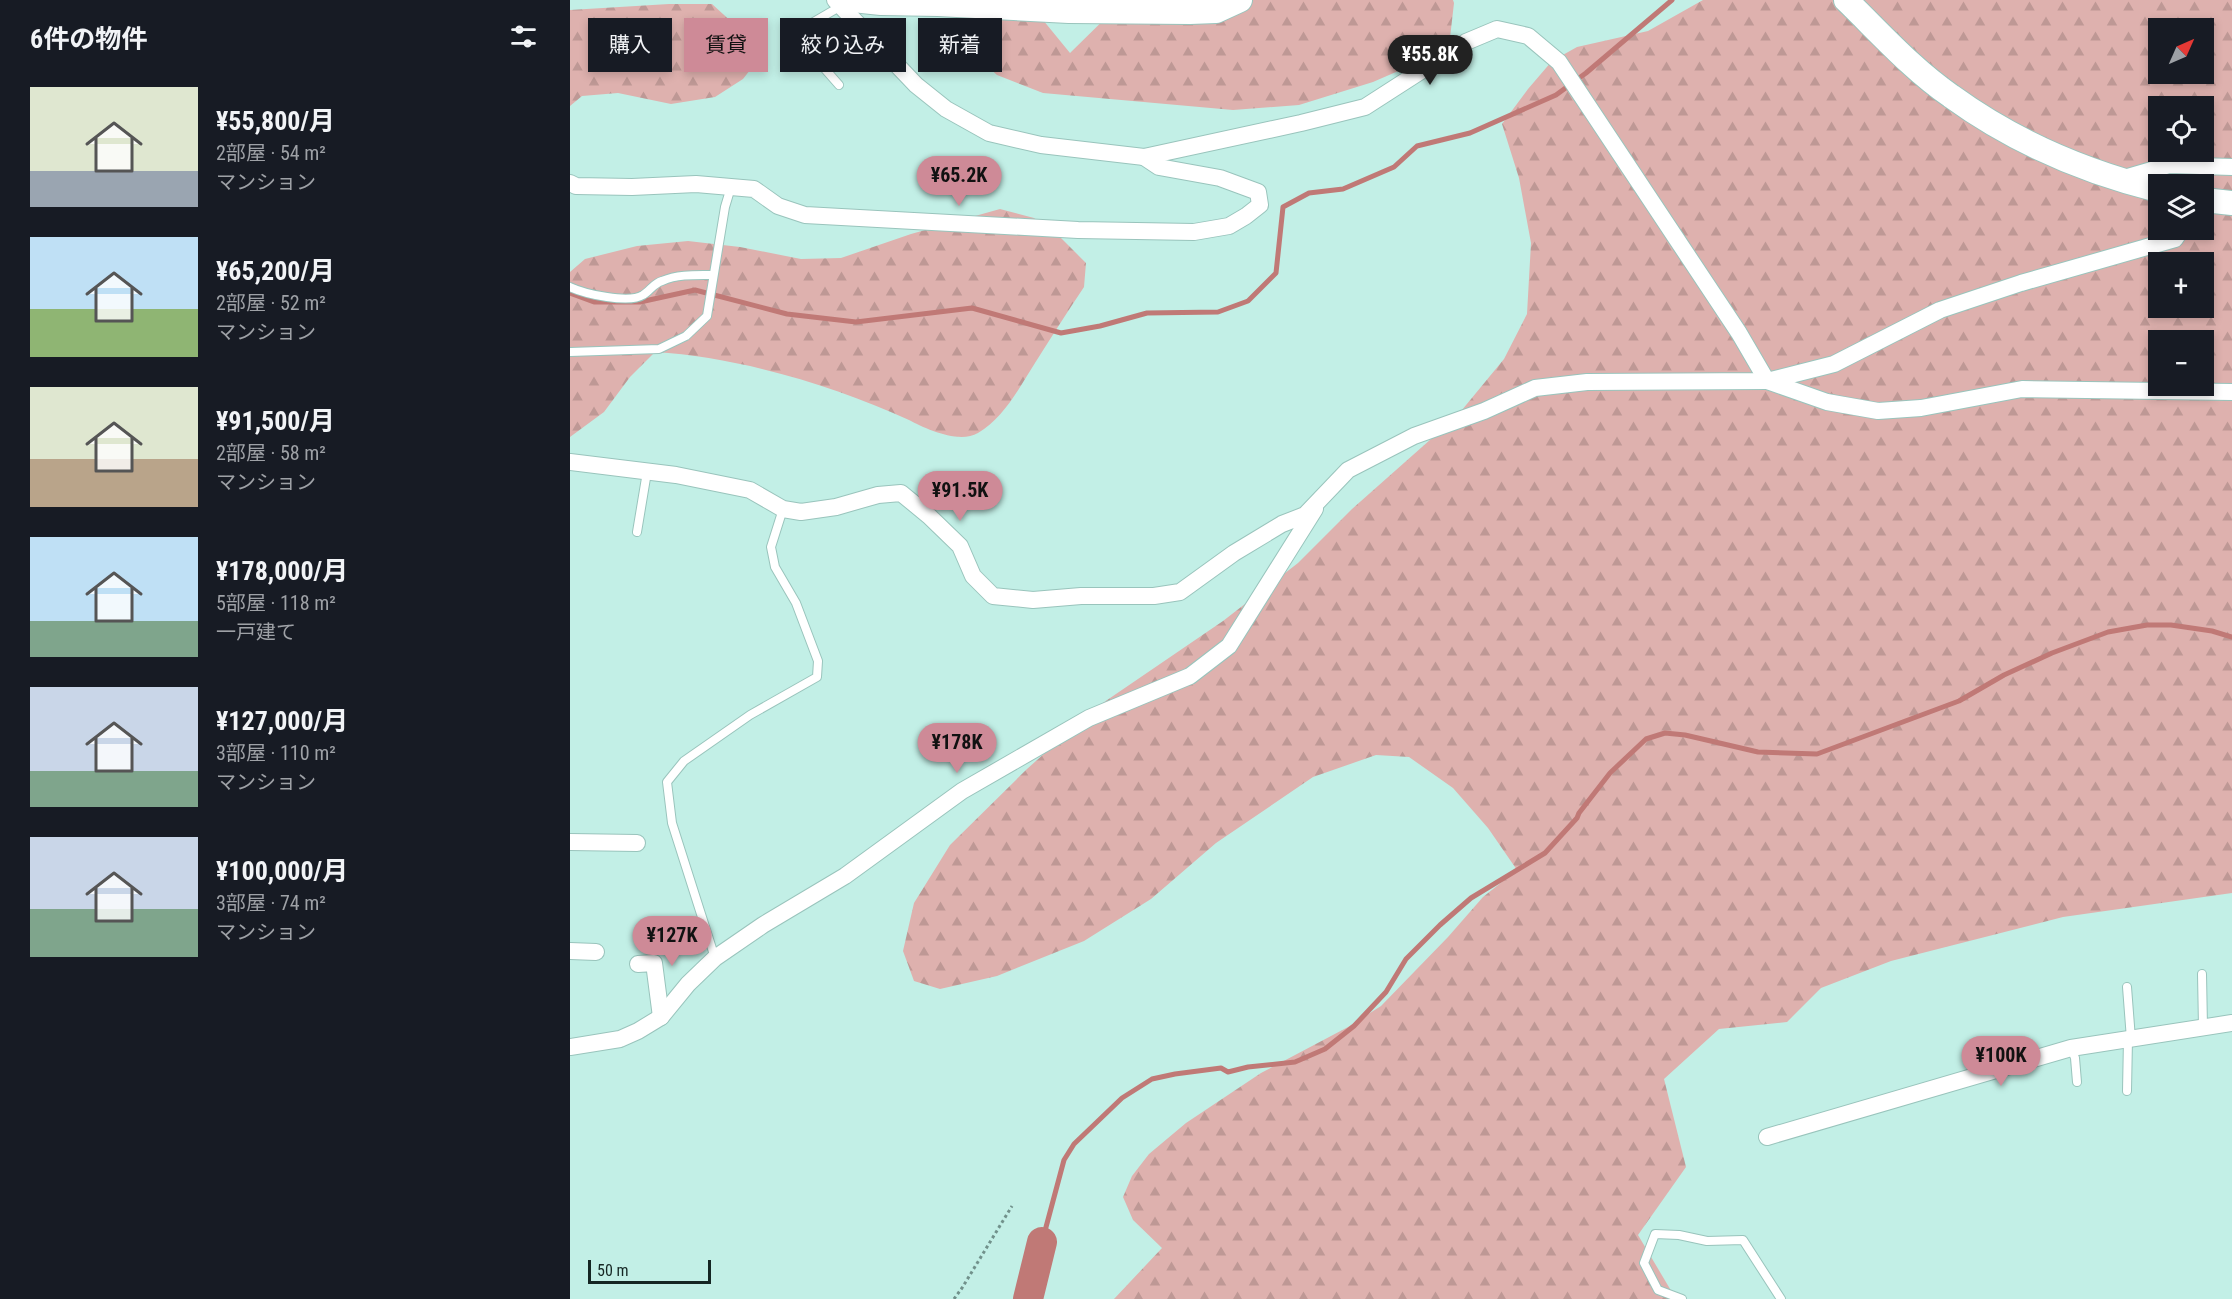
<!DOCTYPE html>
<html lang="ja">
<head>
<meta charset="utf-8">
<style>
	body { margin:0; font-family:"Roboto Condensed","Noto Sans JP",sans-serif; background:#20242c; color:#f1f3f6; height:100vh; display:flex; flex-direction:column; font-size:22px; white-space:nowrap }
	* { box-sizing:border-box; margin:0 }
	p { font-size:20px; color:#9ea1a6 }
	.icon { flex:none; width:33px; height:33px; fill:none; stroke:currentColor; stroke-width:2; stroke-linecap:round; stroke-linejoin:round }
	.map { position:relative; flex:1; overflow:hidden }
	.sheet { display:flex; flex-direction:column; background:#171b24; width:570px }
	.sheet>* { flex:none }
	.guide { position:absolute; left:18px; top:18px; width:570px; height:54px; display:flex; gap:12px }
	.needle { width:39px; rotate:45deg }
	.tools { position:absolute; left:1578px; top:18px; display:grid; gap:12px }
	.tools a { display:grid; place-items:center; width:66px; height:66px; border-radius:0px; background:#171b24; box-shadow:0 3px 9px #0003; font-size:30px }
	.scale { position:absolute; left:18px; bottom:15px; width:123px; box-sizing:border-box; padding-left:6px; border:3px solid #152623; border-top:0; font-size:16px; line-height:21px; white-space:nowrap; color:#152623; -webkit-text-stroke:4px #c2efe6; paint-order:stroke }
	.price { position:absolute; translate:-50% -51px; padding:0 14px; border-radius:21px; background:#ce8a97; color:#111; font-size:20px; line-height:39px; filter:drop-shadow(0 2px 3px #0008) }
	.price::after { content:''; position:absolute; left:50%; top:36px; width:18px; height:14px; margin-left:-9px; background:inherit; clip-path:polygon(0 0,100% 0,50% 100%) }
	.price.current { background:#222; color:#fff }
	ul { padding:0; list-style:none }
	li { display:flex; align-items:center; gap:18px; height:150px; padding:0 30px }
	li span { display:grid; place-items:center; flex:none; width:168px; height:120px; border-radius:0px; color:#555 }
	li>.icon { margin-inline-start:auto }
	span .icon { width:72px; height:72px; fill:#fffc; stroke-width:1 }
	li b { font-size:26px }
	h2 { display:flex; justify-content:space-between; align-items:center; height:72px; padding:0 30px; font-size:26px }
	.tag { padding:0 21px; border-radius:0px; background:#171b24; box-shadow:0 3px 9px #0003; font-size:21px; line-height:54px }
	.tag.current { background:#ce8a97; color:#111 }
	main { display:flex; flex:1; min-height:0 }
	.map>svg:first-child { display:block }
	.forest { fill:url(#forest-firs); fill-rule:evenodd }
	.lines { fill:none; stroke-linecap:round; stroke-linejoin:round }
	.stream { stroke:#c07976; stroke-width:5 }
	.river { stroke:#c07976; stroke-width:30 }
	.lane-casing { stroke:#99c4bc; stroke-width:10 }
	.street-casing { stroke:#99c4bc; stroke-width:18 }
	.secondary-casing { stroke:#99c4bc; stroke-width:26 }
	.path { stroke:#71918b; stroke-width:3; stroke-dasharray:3 3; stroke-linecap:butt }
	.lane { stroke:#fff; stroke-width:8 }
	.street { stroke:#fff; stroke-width:16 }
	.secondary { stroke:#fff; stroke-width:24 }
</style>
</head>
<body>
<main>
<section class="sheet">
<h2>6件の物件<svg class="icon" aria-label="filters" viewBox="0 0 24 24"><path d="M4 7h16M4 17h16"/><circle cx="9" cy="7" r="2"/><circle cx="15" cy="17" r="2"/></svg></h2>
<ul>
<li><span style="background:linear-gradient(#dfe7d0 70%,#9aa5b1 0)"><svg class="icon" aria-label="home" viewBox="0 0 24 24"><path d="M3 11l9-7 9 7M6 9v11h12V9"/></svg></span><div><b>¥55,800/月</b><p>2部屋 · 54 m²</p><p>マンション</p></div></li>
<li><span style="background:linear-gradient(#bfe0f5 60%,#8fb573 0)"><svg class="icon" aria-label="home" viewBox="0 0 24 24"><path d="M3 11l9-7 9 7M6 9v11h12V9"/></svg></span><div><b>¥65,200/月</b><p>2部屋 · 52 m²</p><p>マンション</p></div></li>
<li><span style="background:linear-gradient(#dfe7d0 60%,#b9a48a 0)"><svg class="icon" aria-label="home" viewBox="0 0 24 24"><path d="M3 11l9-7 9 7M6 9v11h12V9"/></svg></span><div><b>¥91,500/月</b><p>2部屋 · 58 m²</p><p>マンション</p></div></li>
<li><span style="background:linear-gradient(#bfe0f5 70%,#7fa58c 0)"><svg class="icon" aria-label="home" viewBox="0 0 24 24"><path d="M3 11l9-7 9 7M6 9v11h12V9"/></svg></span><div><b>¥178,000/月</b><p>5部屋 · 118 m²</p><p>一戸建て</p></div></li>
<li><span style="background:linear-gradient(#c9d6e8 70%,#7fa58c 0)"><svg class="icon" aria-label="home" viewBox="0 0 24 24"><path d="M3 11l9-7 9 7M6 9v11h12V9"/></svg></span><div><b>¥127,000/月</b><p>3部屋 · 110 m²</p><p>マンション</p></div></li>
<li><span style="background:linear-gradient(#c9d6e8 60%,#7fa58c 0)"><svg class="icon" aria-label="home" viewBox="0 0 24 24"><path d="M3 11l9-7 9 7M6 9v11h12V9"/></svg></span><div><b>¥100,000/月</b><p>3部屋 · 74 m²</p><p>マンション</p></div></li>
</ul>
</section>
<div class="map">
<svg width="1662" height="1299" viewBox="0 0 1662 1299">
	<defs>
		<pattern id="forest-firs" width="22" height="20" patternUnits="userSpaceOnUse" patternTransform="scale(1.5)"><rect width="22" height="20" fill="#deb1ae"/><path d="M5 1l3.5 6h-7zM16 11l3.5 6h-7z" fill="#be9895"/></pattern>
	</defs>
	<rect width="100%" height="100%" fill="#c2efe6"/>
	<g class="forest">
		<polygon points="554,0 883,0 884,3 880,38 842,65 803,82 729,105 663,110 473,93 427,75 416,65 417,22 434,13 473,20 500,53"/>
		<path d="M1133 0H1662V893L1493 917 1321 961 1251 988 1217 1022 1149 1029 1094 1079 1116 1167 1068 1235 1106 1299H544L592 1248 563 1220 553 1197 562 1176 579 1154 616 1123 691 1073 778 1027 811 1006 878 937 913 897 947 870 918 828 883 788 839 757 806 755 743 777 646 843 581 899 514 941 427 976 370 989 344 981 333 951 344 903 380 845 457 769 524 709 653 621 728 563 782 509 887 416 934 359 957 314 961 243 949 178 932 124 958 89 982 61 1007 47 1078 31ZM1588 28H1634V74H1588ZM1588 106H1634V152H1588ZM1588 184H1634V230H1588ZM1588 262H1634V308H1588ZM1588 340H1634V386H1588Z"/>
		<polygon points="99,4 142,4 176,35 184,65 173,79 145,97 101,104 48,93 12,96 0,106 0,10"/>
		<path d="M430 209 464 218 491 238 516 263 514 287C497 312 481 338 465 363 449 388 434 418 408 433 389 444 356 429 339 420 263 385 168 357 85 352L60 377 34 412 0 437V272L15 259 67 246 118 241 170 247 231 259 271 258 341 234Z"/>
	</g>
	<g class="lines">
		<g class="stream">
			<polyline points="0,293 24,302 70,302 125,290 217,314 286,322 402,308 491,333 530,326 577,313 648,312 678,301 706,273 713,207 739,193 773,189 824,167 847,146 900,133 986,95 1016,73 1102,0"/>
			<polyline points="472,1242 494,1160 504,1144 552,1098 582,1079 605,1074 651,1068 658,1072 678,1067 725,1062 755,1049 784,1026 816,992 836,959 870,925 901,898 975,853 1007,818 1009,813 1040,773 1076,739 1095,733 1115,735 1188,752 1247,754 1389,701 1434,675 1482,653 1538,632 1577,625 1601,625 1642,631 1662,637"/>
		</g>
		<polyline class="river" points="458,1299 472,1242"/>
		<g class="lane-casing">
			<g id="lane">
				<polyline points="269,85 233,44 235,27 271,6"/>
				<path d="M0 287C15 294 59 304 73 295 80 291 84 283 92 281 108 274 126 275 143 275"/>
				<polyline points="0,352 89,349 116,336 137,316 155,207 161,187"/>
				<polyline points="67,532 77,472"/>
				<polyline points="145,958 102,823 97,782 114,761 180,715 247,677 248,661 226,603 205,567 201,547 213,509"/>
				<polyline points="1632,974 1633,1027"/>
				<polyline points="1557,987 1561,1039"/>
				<polyline points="1501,1048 1505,1058 1507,1082"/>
				<polyline points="1557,1091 1558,1039"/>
				<polyline points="1112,1299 1088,1290 1074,1263 1085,1234 1109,1235 1137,1241 1173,1240 1211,1299"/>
			</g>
		</g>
		<g class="street-casing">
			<g id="street">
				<polyline points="265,0 346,85 376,109 419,133 471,145 574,157 731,123 795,107 896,42 927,29 958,36 989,62 1169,333 1197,381 1257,402 1308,411 1351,408 1452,389 1662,392"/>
				<polyline points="1551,179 1599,165 1662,167"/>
				<polyline points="0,183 6,186 62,187 126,184 184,189 208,206 235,215 508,230 624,232 659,226 676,216 690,205 688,192 650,178 589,167 574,157"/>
				<polyline points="0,462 106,475 180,490 213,509 231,512 266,507 308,495 331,493 359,516 390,546 403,576 423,596 463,600 511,596 584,596 610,592 664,553 712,524 735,515 778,470 844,436 914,411 965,388 1017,382 1197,381 1264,364 1370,310 1451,283 1605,239 1611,230"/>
				<polyline points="0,842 67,843"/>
				<polyline points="0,951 26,952"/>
				<polyline points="68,964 84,963 91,1017"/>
				<polyline points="0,1047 50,1039 68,1031 91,1017 118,984 145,958 193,925 275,876 392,791 519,718 620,676 659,646 745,509"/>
				<polyline points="1197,1137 1501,1048 1662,1023"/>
			</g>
		</g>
		<g class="secondary-casing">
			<g id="secondary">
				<polyline points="283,0 311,3 368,4 499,11 620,12 646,11 670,0"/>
				<path d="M1276 0C1310 33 1342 69 1381 96 1443 141 1515 172 1588 190"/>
				<polyline points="1634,200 1662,203"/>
			</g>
		</g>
		<polyline class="path" points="384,1299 392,1288 442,1206"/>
		<use href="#lane" class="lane"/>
		<use href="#street" class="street"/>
		<use href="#secondary" class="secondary"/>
	</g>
</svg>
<div class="tools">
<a><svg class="needle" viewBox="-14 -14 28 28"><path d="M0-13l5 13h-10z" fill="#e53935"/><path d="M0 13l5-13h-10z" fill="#9ea1a6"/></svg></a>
<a><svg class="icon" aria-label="locate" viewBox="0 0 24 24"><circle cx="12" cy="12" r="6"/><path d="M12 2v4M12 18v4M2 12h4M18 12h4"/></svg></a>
<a><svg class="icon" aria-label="layers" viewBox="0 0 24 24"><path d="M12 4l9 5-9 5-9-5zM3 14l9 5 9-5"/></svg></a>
<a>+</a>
<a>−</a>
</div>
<div class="scale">50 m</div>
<b class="price current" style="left:860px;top:86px">¥55.8K</b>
<b class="price" style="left:389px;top:207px">¥65.2K</b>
<b class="price" style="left:390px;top:522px">¥91.5K</b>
<b class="price" style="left:387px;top:774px">¥178K</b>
<b class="price" style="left:102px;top:967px">¥127K</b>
<b class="price" style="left:1431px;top:1087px">¥100K</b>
<div class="guide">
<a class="tag">購入</a>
<a class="tag current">賃貸</a>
<a class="tag">絞り込み</a>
<a class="tag">新着</a>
</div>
</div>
</main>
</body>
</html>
